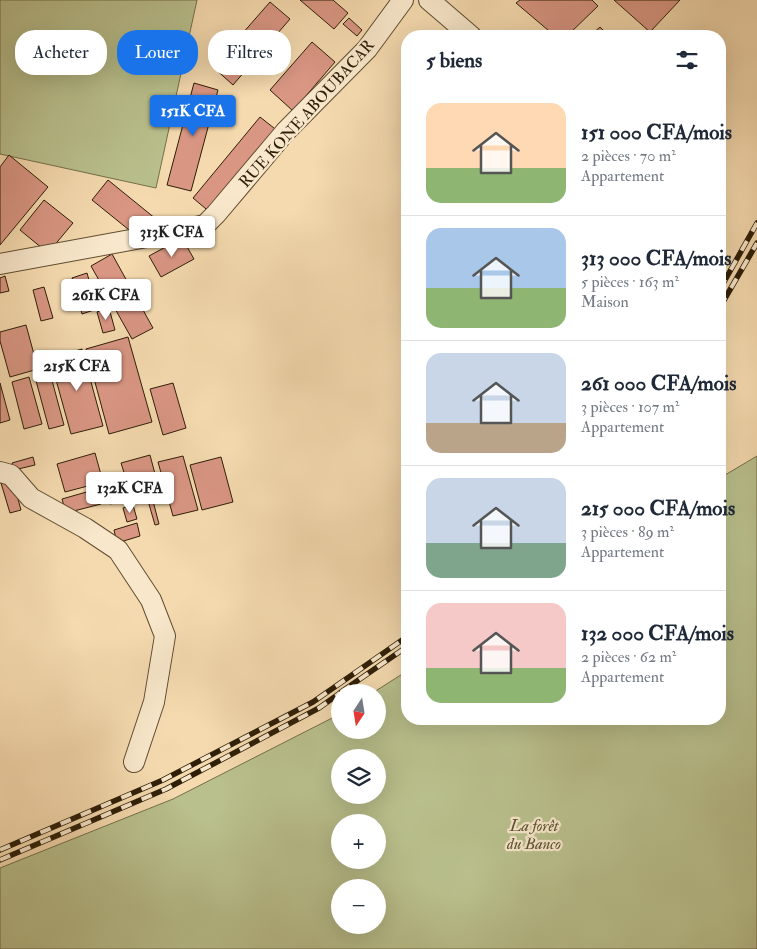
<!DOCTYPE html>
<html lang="fr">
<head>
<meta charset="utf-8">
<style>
	body { margin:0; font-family:"IM FELL Double Pica",serif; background:#f2f2f3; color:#1f2937; height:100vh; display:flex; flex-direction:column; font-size:19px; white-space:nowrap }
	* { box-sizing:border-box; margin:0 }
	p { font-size:16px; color:#747a83 }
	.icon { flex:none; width:28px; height:28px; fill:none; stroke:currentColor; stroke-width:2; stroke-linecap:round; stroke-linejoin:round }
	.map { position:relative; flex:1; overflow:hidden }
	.sheet { position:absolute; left:401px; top:30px; width:325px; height:695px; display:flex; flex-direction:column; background:#fff; border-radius:20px; box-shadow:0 5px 20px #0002 }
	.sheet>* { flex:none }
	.top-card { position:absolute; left:15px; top:30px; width:311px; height:45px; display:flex; gap:10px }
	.needle { width:32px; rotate:192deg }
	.fabs { position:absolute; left:331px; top:684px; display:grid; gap:10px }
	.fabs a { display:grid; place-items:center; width:55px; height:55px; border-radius:50%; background:#fff; box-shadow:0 5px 20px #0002; font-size:25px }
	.price { position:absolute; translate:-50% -42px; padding:0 11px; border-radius:5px; background:#fff; color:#222; font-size:16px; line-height:32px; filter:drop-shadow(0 1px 2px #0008) }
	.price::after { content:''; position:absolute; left:50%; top:30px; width:15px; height:11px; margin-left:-8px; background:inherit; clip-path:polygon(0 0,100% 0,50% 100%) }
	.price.current { background:#1a73e8; color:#fff }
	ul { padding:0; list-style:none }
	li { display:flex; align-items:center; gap:15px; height:125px; padding:0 25px }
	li+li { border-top:1px solid #e0e1e3 }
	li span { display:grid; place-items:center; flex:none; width:140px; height:100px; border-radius:15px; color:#555 }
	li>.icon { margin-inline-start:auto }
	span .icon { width:60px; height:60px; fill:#fffc; stroke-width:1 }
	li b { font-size:21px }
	h2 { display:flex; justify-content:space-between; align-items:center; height:60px; padding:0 25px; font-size:21px }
	.chip { padding:0 18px; border-radius:20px; background:#fff; box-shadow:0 5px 20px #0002; font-size:18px; line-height:45px }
	.chip.current { background:#1a73e8; color:#fff }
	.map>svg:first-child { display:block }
	.green { fill:#b9c08d; stroke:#746f4a; fill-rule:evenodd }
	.building { fill:#d99683; stroke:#2e1e08 }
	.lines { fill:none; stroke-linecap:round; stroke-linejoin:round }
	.minor-casing { stroke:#604d32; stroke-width:22 }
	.minor { stroke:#f8e7cb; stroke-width:20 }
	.rail-casing { stroke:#2e1e08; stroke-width:5.5 }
	.rail { stroke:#f8e7cb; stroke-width:4; stroke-dasharray:11; stroke-linecap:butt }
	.labels { text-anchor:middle; stroke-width:4.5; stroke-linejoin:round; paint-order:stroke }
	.street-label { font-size:16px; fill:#2e1e08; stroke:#f8e7cb }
	.park-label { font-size:16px; font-style:italic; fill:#584f30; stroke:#f8e7cb }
</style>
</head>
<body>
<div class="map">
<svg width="757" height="949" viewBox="0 0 757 949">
	<rect width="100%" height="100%" fill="#f5daaf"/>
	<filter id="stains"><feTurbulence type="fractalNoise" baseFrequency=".004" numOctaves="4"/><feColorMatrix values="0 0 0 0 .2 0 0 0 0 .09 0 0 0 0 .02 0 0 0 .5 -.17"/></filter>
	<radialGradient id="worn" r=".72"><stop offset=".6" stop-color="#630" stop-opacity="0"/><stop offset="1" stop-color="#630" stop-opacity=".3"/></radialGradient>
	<g class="green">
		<polygon points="0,0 197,0 156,188 0,154"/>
		<path d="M757 456V949H0V868L173 799 340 714V730H378V692H374L407 671 408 719H720V478ZM340 758H378V795H340ZM340 822H378V860H340ZM340 888H378V925H340Z"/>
	</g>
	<g class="building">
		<polygon points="300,0 333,0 348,13 334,29"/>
		<polygon points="520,0 592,0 598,6 567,36 555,36 516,3"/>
		<polygon points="614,0 680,0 650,32"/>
		<polygon points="270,2 290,19 233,85 213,67"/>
		<polygon points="349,18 362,30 357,36 343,24"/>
		<polygon points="600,27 609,36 590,36"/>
		<polygon points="312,42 335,62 293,111 270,90"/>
		<polygon points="194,83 218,90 191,191 167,185"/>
		<polygon points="260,117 279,132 212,214 193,198"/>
		<polygon points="9,155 48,187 0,245 0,167"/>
		<polygon points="108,180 156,219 139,238 92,200"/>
		<polygon points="44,200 73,223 48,253 20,230"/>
		<polygon points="182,238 194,259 161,277 149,256"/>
		<polygon points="112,254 153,328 132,339 91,266"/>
		<polygon points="87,273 97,309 82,314 72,278"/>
		<polygon points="5,276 9,291 0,293 0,278"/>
		<polygon points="44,287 53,318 41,321 33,290"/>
		<polygon points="109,308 115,330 103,333 97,312"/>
		<polygon points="26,325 38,369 10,377 0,341 0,332"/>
		<polygon points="128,337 152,422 109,434 86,349"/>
		<polygon points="82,349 103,426 71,434 50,358"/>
		<polygon points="50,373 64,425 49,429 35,377"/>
		<polygon points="29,377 42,424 24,429 12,382"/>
		<polygon points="0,383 10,420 0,423"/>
		<polygon points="173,383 186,428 163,435 150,389"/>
		<polygon points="95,453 103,482 65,492 57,464"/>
		<polygon points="150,455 155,474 127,482 121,463"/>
		<polygon points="183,456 198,510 173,516 158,462"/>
		<polygon points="33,457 35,465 14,470 12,463"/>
		<polygon points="221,457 233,502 202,510 190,465"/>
		<polygon points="147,478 159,524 155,525 142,480"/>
		<polygon points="13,481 21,510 10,513 1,483"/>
		<polygon points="131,485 135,498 110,504 106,492"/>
		<polygon points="97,489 101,504 66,513 62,499"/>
		<polygon points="133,505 137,519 127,522 123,508"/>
		<polygon points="137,523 140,536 117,543 114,530"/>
	</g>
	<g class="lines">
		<g class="minor-casing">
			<g id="minor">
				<polyline points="429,0 471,36"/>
				<polyline points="0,264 163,234 205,225 216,214 286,131 367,49 403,0"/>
				<polyline points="0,472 11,475 31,498 85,528 118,550 151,600 165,636 154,702 134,762"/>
			</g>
		</g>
		<use href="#minor" class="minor"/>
		<g class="rail-casing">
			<g id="rail">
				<polyline points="720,289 757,223"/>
				<polyline points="720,307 757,243"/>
				<polyline points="341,692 408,646"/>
				<polyline points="0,850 163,780 313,702 408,636"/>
				<polyline points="0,860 166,789 319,708 340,693"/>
			</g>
		</g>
		<use href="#rail" class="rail"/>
	</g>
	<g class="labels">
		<g class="street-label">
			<text transform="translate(306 113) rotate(-48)" y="6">RUE KONE ABOUBACAR</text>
		</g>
		<g class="park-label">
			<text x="534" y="831">La forêt<tspan x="534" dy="18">du Banco</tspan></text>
		</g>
	</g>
	<rect width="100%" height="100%" filter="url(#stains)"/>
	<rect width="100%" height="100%" fill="url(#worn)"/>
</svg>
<div class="fabs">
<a><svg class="needle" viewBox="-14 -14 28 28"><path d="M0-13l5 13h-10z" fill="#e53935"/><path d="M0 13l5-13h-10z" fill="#747a83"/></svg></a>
<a><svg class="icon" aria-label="layers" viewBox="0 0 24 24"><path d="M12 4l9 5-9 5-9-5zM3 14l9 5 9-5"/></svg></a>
<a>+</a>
<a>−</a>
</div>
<b class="price current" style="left:193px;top:137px">151K CFA</b>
<b class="price" style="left:172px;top:258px">313K CFA</b>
<b class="price" style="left:106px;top:321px">261K CFA</b>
<b class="price" style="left:77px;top:392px">215K CFA</b>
<b class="price" style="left:130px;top:514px">132K CFA</b>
<div class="top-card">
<a class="chip">Acheter</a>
<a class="chip current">Louer</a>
<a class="chip">Filtres</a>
</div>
<section class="sheet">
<h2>5 biens<svg class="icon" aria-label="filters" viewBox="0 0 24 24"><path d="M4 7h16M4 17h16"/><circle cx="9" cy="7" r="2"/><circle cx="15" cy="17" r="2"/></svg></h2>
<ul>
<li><span style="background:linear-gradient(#ffd9b3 65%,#8fb573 0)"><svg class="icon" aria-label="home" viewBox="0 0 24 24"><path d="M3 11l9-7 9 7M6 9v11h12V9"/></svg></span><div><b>151 000 CFA/mois</b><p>2 pièces · 70 m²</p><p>Appartement</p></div></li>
<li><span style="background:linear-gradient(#a9c7e8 60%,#8fb573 0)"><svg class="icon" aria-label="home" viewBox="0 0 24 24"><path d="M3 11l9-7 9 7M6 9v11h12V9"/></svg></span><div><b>313 000 CFA/mois</b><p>5 pièces · 163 m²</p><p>Maison</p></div></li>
<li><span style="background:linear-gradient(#c9d6e8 70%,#b9a48a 0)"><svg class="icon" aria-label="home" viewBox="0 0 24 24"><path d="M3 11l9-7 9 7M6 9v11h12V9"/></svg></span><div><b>261 000 CFA/mois</b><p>3 pièces · 107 m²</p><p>Appartement</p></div></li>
<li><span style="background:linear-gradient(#c9d6e8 65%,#7fa58c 0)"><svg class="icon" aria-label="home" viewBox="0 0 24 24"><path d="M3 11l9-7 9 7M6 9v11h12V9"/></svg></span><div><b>215 000 CFA/mois</b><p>3 pièces · 89 m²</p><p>Appartement</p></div></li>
<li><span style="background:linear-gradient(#f6c9c9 65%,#8fb573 0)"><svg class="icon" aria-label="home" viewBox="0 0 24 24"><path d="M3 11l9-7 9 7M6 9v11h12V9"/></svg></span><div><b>132 000 CFA/mois</b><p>2 pièces · 62 m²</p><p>Appartement</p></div></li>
</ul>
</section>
</div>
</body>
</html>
